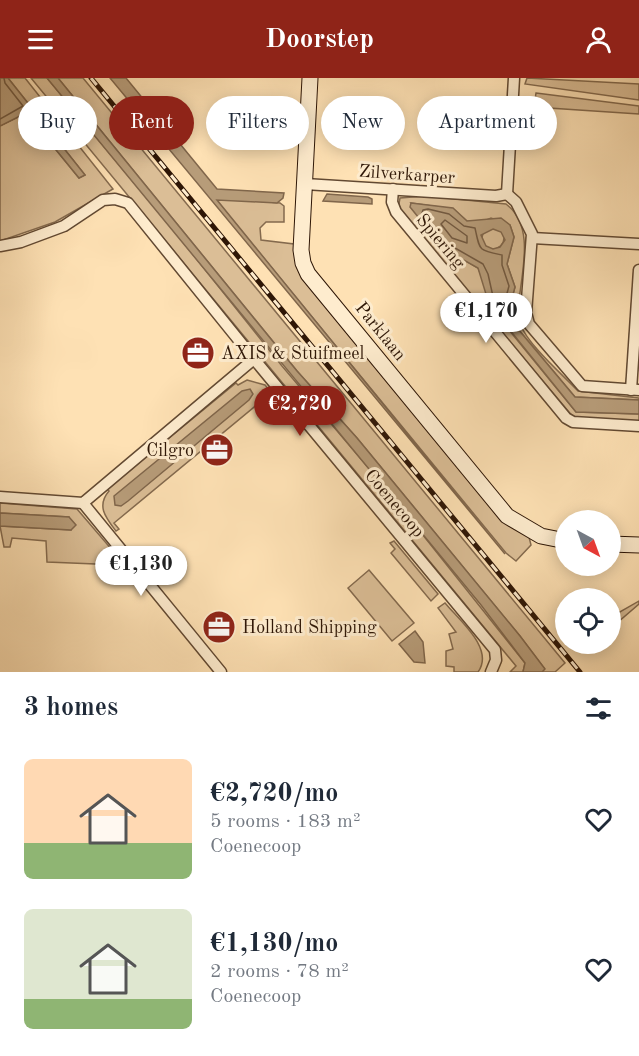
<!DOCTYPE html>
<html lang="en">
<head>
<meta charset="utf-8">
<style>
	body { margin:0; font-family:"Old Standard TT",serif; background:#f6f6f7; color:#1f2937; height:100vh; display:flex; flex-direction:column; font-size:22px; white-space:nowrap }
	* { box-sizing:border-box; margin:0 }
	p { font-size:20px; color:#747a83 }
	.icon { flex:none; width:33px; height:33px; fill:none; stroke:currentColor; stroke-width:2; stroke-linecap:round; stroke-linejoin:round }
	.map { position:relative; height:594px; overflow:hidden }
	.panel { display:flex; flex-direction:column; background:#fff; flex:1 }
	.panel>* { flex:none }
	.top-card { position:absolute; left:18px; top:18px; width:603px; height:54px; display:flex; gap:12px }
	.needle { width:39px; rotate:139deg }
	.fabs { position:absolute; left:555px; top:432px; display:grid; gap:12px }
	.fabs a { display:grid; place-items:center; width:66px; height:66px; border-radius:50%; background:#fff; box-shadow:0 3px 15px #0003; font-size:30px }
	.price { position:absolute; translate:-50% -51px; padding:0 14px; border-radius:21px; background:#fff; color:#222; font-size:20px; line-height:39px; filter:drop-shadow(0 2px 3px #0008) }
	.price::after { content:''; position:absolute; left:50%; top:36px; width:18px; height:14px; margin-left:-9px; background:inherit; clip-path:polygon(0 0,100% 0,50% 100%) }
	.price.current { background:#8f2418; color:#fff }
	ul { padding:0; list-style:none }
	li { display:flex; align-items:center; gap:18px; height:150px; padding:0 24px }
	li span { display:grid; place-items:center; flex:none; width:168px; height:120px; border-radius:9px; color:#555 }
	li>.icon { margin-inline-start:auto }
	span .icon { width:72px; height:72px; fill:#fffc; stroke-width:1 }
	li b { font-size:26px }
	h2 { display:flex; justify-content:space-between; align-items:center; height:72px; padding:0 24px; font-size:26px }
	.chip { padding:0 21px; border-radius:27px; background:#fff; box-shadow:0 3px 15px #0003; font-size:21px; line-height:54px }
	.chip.current { background:#8f2418; color:#fff }
	header { display:flex; justify-content:space-between; align-items:center; height:78px; padding:0 24px; background:#8f2418; color:#fff; font-size:27px; font-weight:600 }
	.map>svg:first-child { display:block }
	.green { fill:#dbbe96; stroke:#846a4e; stroke-width:1.5 }
	.water { fill:#b79c79; stroke:#80664b; stroke-width:1.5; fill-rule:evenodd }
	.lines { fill:none; stroke-linecap:round; stroke-linejoin:round }
	.shore { stroke:#725940; stroke-width:1.5 }
	.street-casing { stroke:#624932; stroke-width:13 }
	.secondary-casing { stroke:#2e1606; stroke-width:17 }
	.street { stroke:#feecce; stroke-width:10 }
	.secondary { stroke:#feecce; stroke-width:15 }
	.rail-casing { stroke:#2e1606; stroke-width:5 }
	.rail { stroke:#feecce; stroke-width:3; stroke-dasharray:9; stroke-linecap:butt }
	.labels { text-anchor:middle; stroke-width:6; stroke-linejoin:round; paint-order:stroke }
	.street-label { font-size:18px; fill:#2e1606; stroke:#feecce }
	.poi-label { font-size:18px; fill:#2e1606; stroke:#feecce; text-anchor:start }
</style>
</head>
<body>
<header><svg class="icon" aria-label="menu" viewBox="0 0 24 24"><path d="M4 6h16M4 12h16M4 18h16"/></svg>Doorstep<svg class="icon" aria-label="person" viewBox="0 0 24 24"><circle cx="12" cy="8" r="4"/><path d="M4 21q1-7 8-7t8 7"/></svg></header>
<div class="map">
<svg width="639" height="594" viewBox="0 0 639 594">
	<rect width="100%" height="100%" fill="#fee1b4"/>
	<filter id="stains"><feTurbulence type="fractalNoise" baseFrequency=".00333" numOctaves="4"/><feColorMatrix values="0 0 0 0 .2 0 0 0 0 .09 0 0 0 0 .02 0 0 0 .5 -.17"/></filter>
	<radialGradient id="worn" r=".72"><stop offset=".6" stop-color="#630" stop-opacity="0"/><stop offset="1" stop-color="#630" stop-opacity=".3"/></radialGradient>
	<g class="green">
		<polygon points="8,0 25,0 113,111 55,144 0,163 0,48 26,35 79,100 85,97"/>
		<polygon points="31,0 47,0 175,154 282,288 383,407 525,585 523,594 510,594 516,588"/>
		<polygon points="58,0 83,0 565,585 555,594 542,594 544,590 520,558 357,360 297,293"/>
		<polygon points="527,0 639,6 639,22 525,6"/>
		<polygon points="536,15 639,28 639,36 534,29"/>
		<path d="M425 118 506 126C535 148 522 192 519 223 518 230 517 239 520 246 529 268 561 295 578 313L639 320V322L575 319 518 251 511 238 510 227 515 209 507 186 514 159 510 147 491 140 482 144 467 143 453 131 411 125 444 170 478 190 500 241 576 334 639 336V345L574 340 398 131 400 120Z"/>
		<polygon points="219,120 280,125 284,128 284,144 266,144 260,150 261,162 294,166 296,186 504,443 529,459 531,467 516,483 506,475 216,122"/>
		<circle cx="493" cy="160" r="11"/>
		<path d="M247 302 265 307 277 321 276 323 270 316 114 445 119 451 116 453C106 440 96 428 109 413L107 411 236 305 238 307Z"/>
		<polygon points="0,425 77,431 137,501 136,507 120,487 47,484 46,463 12,460 10,469 4,469 0,448 71,452 69,439 0,435"/>
		<polygon points="394,463 438,516 431,523 391,475 395,471 390,465"/>
		<polygon points="369,492 414,545 392,563 348,510"/>
		<polygon points="639,523 639,526 611,550 611,539"/>
		<path d="M445 525C459 542 495 571 478 594H454V589L446 588V573L453 571 449 556 456 554 438 530Z"/>
	</g>
	<g class="water">
		<polygon points="0,0 8,0 85,97 79,100 26,35 0,48"/>
		<polygon points="47,0 58,0 297,293 357,360 520,558 545,591 542,594 523,594 525,585 481,527"/>
		<polygon points="110,0 126,0 217,111 284,115 283,120 277,125 217,122 505,476"/>
		<polygon points="327,116 368,119 372,121 372,126 323,123"/>
		<path d="M411 125 453 130 467 143 501 140 510 147 514 159 507 186 515 209 510 227 511 238 518 251 575 319 639 322V336L576 334 489 226 478 190 444 171 410 129ZM493 151 501 154 505 162 500 169 493 171 486 168 481 157Z"/>
		<polygon points="250,311 253,316 249,322 128,423 121,428 115,427 114,418 242,313"/>
		<polygon points="0,435 69,439 76,447 71,452 0,448"/>
		<polygon points="415,553 423,564 425,585 414,584 399,566"/>
	</g>
	<g class="lines">
		<g class="shore">
			<polyline points="0,41 23,28 5,5 4,0"/>
			<path d="M428 131 449 136 464 148 475 150C480 173 478 172 502 177V187L509 208 503 230H499L494 223 488 196 483 186 448 166 422 135 423 132Z"/>
			<polygon points="445,142 467,158 467,165 452,160 441,146"/>
		</g>
		<g class="street-casing">
			<g id="street">
				<polyline points="305,106 496,118 507,116"/>
				<polyline points="393,111 392,124 396,134 566,340 573,344 639,348"/>
				<polyline points="507,116 516,124 532,156 526,235 529,246 582,308 639,312"/>
				<polyline points="507,116 514,0"/>
				<polyline points="532,160 639,166"/>
				<polyline points="0,168 21,164 64,148 103,122 115,121 128,125 254,281 495,572 496,582 491,594"/>
				<polyline points="631,312 639,192"/>
				<polyline points="0,419 83,425 254,281"/>
				<polyline points="83,425 221,594"/>
			</g>
		</g>
		<g class="secondary-casing">
			<g id="secondary">
				<polyline points="310,0 301,172 303,185 308,196 507,438 541,458 566,463"/>
				<polyline points="610,466 639,467"/>
			</g>
		</g>
		<use href="#street" class="street"/>
		<use href="#secondary" class="secondary"/>
		<g class="rail-casing">
			<polyline id="rail" points="91,0 580,594"/>
		</g>
		<use href="#rail" class="rail"/>
	</g>
	<defs>
		<g id="office-disc" transform="scale(1.725)"><circle r="9.5" fill="#8f2418" stroke="#feecce"/><path d="M-6-3h4V-5.5h4V-3h4V5H-6ZM-1-4.5V-3h2v-1.5ZM-6 0V1H6V0Z" fill="#fff"/></g>
	</defs>
	<g fill-rule="evenodd">
		<use href="#office-disc" x="198" y="275"/>
		<use href="#office-disc" x="217" y="372"/>
		<use href="#office-disc" x="219" y="549"/>
	</g>
	<g class="labels">
		<g class="street-label">
			<text transform="translate(407 96) rotate(4)" y="6">Zilverkarper</text>
			<text transform="translate(441 163) rotate(50)" y="6">Spiering</text>
			<text transform="translate(381 253) rotate(51)" y="6">Parklaan</text>
			<text transform="translate(395 425) rotate(50)" y="6">Coenecoop</text>
		</g>
		<g class="poi-label">
			<text x="221" y="281">AXIS &amp; Stuifmeel</text>
			<text x="194" y="378" text-anchor="end">Cilgro</text>
			<text x="242" y="555">Holland Shipping</text>
		</g>
	</g>
	<rect width="100%" height="100%" filter="url(#stains)"/>
	<rect width="100%" height="100%" fill="url(#worn)"/>
</svg>
<div class="fabs">
<a><svg class="needle" viewBox="-14 -14 28 28"><path d="M0-13l5 13h-10z" fill="#e53935"/><path d="M0 13l5-13h-10z" fill="#747a83"/></svg></a>
<a><svg class="icon" aria-label="locate" viewBox="0 0 24 24"><circle cx="12" cy="12" r="6"/><path d="M12 2v4M12 18v4M2 12h4M18 12h4"/></svg></a>
</div>
<b class="price" style="left:486px;top:266px">€1,170</b>
<b class="price current" style="left:300px;top:359px">€2,720</b>
<b class="price" style="left:141px;top:519px">€1,130</b>
<div class="top-card">
<a class="chip">Buy</a>
<a class="chip current">Rent</a>
<a class="chip">Filters</a>
<a class="chip">New</a>
<a class="chip">Apartment</a>
</div>
</div>
<section class="panel">
<h2>3 homes<svg class="icon" aria-label="filters" viewBox="0 0 24 24"><path d="M4 7h16M4 17h16"/><circle cx="9" cy="7" r="2"/><circle cx="15" cy="17" r="2"/></svg></h2>
<ul>
<li><span style="background:linear-gradient(#ffd9b3 70%,#8fb573 0)"><svg class="icon" aria-label="home" viewBox="0 0 24 24"><path d="M3 11l9-7 9 7M6 9v11h12V9"/></svg></span><div><b>€2,720/mo</b><p>5 rooms · 183 m²</p><p>Coenecoop</p></div><svg class="icon" aria-label="heart" viewBox="0 0 24 24"><path d="M12 20l-8-8c-3-5 5-10 8-4 3-6 11-1 8 4z"/></svg></li>
<li><span style="background:linear-gradient(#dfe7d0 75%,#8fb573 0)"><svg class="icon" aria-label="home" viewBox="0 0 24 24"><path d="M3 11l9-7 9 7M6 9v11h12V9"/></svg></span><div><b>€1,130/mo</b><p>2 rooms · 78 m²</p><p>Coenecoop</p></div><svg class="icon" aria-label="heart" viewBox="0 0 24 24"><path d="M12 20l-8-8c-3-5 5-10 8-4 3-6 11-1 8 4z"/></svg></li>
</ul>
</section>
</body>
</html>
